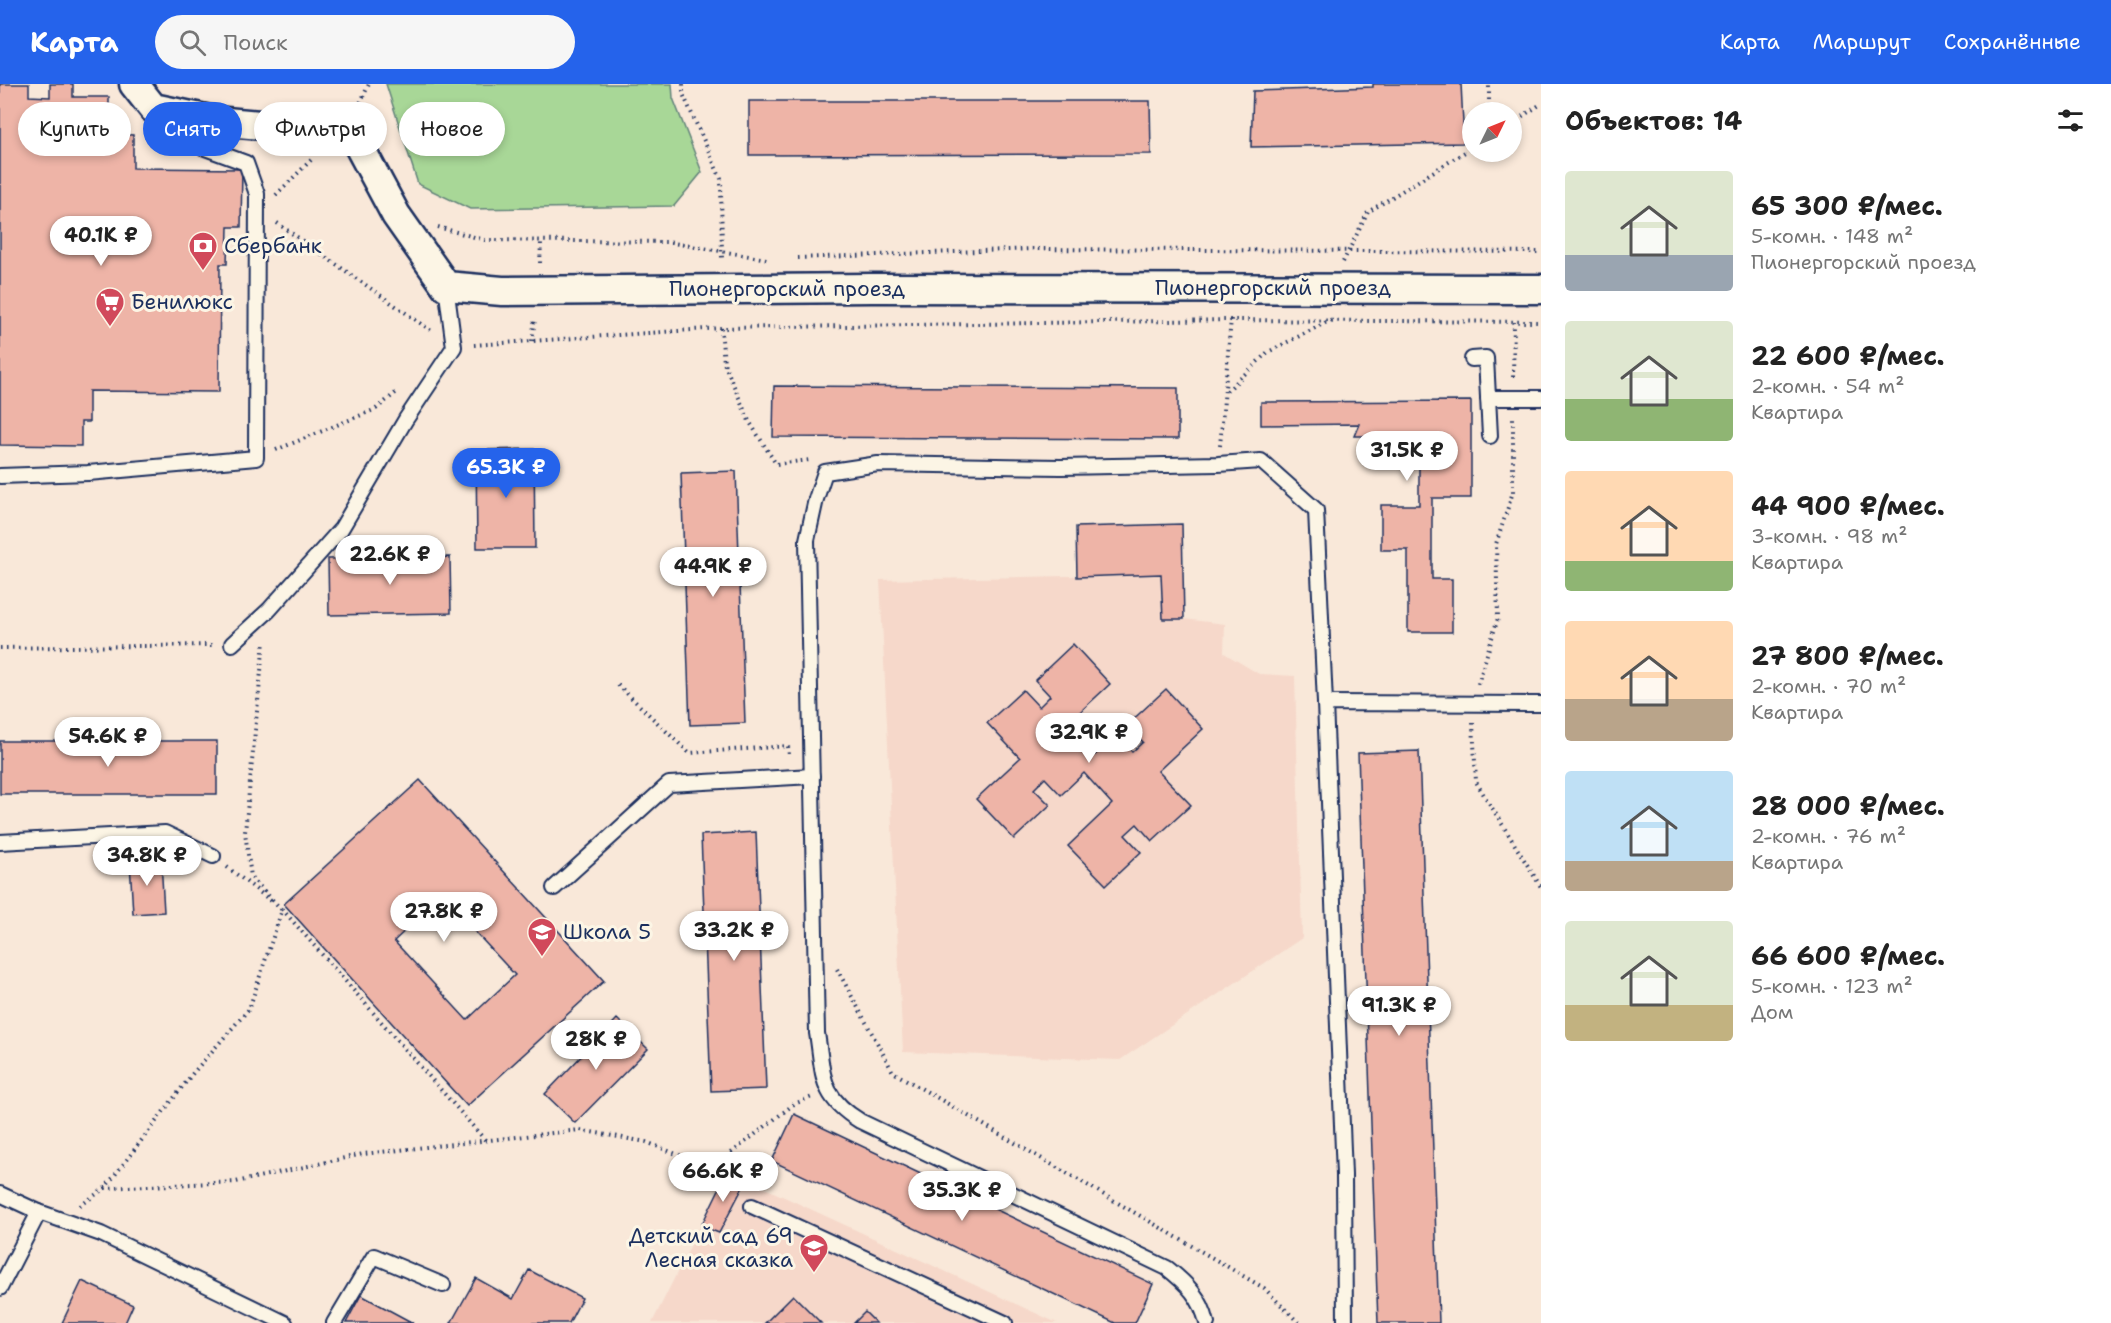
<!DOCTYPE html>
<html lang="ru">
<head>
<meta charset="utf-8">
<style>
	body { margin:0; font-family:"Shantell Sans",sans-serif; background:#f6f6f6; color:#222; height:100vh; display:flex; flex-direction:column; font-size:22px; white-space:nowrap }
	* { box-sizing:border-box; margin:0 }
	p { font-size:20px; color:#767676 }
	.icon { flex:none; width:33px; height:33px; fill:none; stroke:currentColor; stroke-width:2; stroke-linecap:round; stroke-linejoin:round }
	.map { position:relative; flex:1; overflow:hidden }
	.panel { display:flex; flex-direction:column; background:#fff; width:570px }
	.panel>* { flex:none }
	.hud { position:absolute; left:18px; top:18px; width:570px; height:54px; display:flex; gap:12px }
	.needle { width:39px; rotate:47deg }
	.tools { position:absolute; left:1462px; top:18px; display:grid; gap:12px }
	.tools a { display:grid; place-items:center; width:60px; height:60px; border-radius:50%; background:#fff; box-shadow:0 3px 9px #0003; font-size:30px }
	.price { position:absolute; translate:-50% -51px; padding:0 14px; border-radius:21px; background:#fff; color:#222; font-size:20px; line-height:39px; filter:drop-shadow(0 2px 3px #0008) }
	.price::after { content:''; position:absolute; left:50%; top:36px; width:18px; height:14px; margin-left:-9px; background:inherit; clip-path:polygon(0 0,100% 0,50% 100%) }
	.price.on { background:#2563eb; color:#fff }
	ul { padding:0; list-style:none }
	li { display:flex; align-items:center; gap:18px; height:150px; padding:0 24px }
	li span { display:grid; place-items:center; flex:none; width:168px; height:120px; border-radius:6px; color:#555 }
	li>.icon { margin-inline-start:auto }
	span .icon { width:72px; height:72px; fill:#fffc; stroke-width:1 }
	li b { font-size:26px }
	h2 { display:flex; justify-content:space-between; align-items:center; height:72px; padding:0 24px; font-size:26px }
	.chip { padding:0 21px; border-radius:27px; background:#fff; box-shadow:0 3px 9px #0003; font-size:21px; line-height:54px }
	.chip.on { background:#2563eb; color:#fff }
	header { display:flex; align-items:center; gap:36px; box-sizing:border-box; height:84px; padding:0 30px; background:#2563eb; color:#fff }
	header strong { font-size:28px }
	nav { display:flex; gap:33px; margin-inline-start:auto; font-size:21px }
	.search { width:420px; height:54px; background:#f6f6f6; display:flex; align-items:center; gap:15px; box-sizing:border-box; padding:0 21px; border-radius:33px; color:#767676; font-size:22px }
	main { display:flex; flex:1; min-height:0 }
	.map>svg:first-child { display:block }
	.built { fill:#f6d8ca }
	.green { fill:#a8d797; stroke:#62837a; stroke-width:1.5 }
	.building { fill:#eeb4a7; stroke:#1b2f5e; stroke-width:1.5; fill-rule:evenodd }
	.lines { fill:none; stroke-linecap:round; stroke-linejoin:round }
	.service-casing { stroke:#1b2f5e; stroke-width:18 }
	.minor-casing { stroke:#1b2f5e; stroke-width:33 }
	.path { stroke:#1b2f5e; stroke-width:4; stroke-dasharray:1.5 4.5; stroke-linecap:butt }
	.service { stroke:#fcf5e5; stroke-width:14 }
	.minor { stroke:#fcf5e5; stroke-width:28 }
	.labels { text-anchor:middle; stroke-width:6; stroke-linejoin:round; paint-order:stroke }
	.poi-label { font-size:21px; fill:#1b2f5e; stroke:#fcf5e5; text-anchor:start }
	.street-label { font-size:21px; fill:#1b2f5e; stroke:#fcf5e5 }
</style>
</head>
<body>
<header>
<strong>Карта</strong>
<div class="search"><svg class="icon" aria-label="search" viewBox="0 0 24 24"><circle cx="10" cy="10" r="6"/><path d="M15 15l6 6"/></svg>Поиск</div>
<nav><a>Карта</a><a>Маршрут</a><a>Сохранённые</a></nav>
</header>
<main>
<div class="map">
<svg width="1541" height="1239" viewBox="0 0 1541 1239">
	<rect width="100%" height="100%" fill="#f9e8d9"/>
	<filter id="ink" filterUnits="userSpaceOnUse"><feTurbulence type="fractalNoise" baseFrequency=".0167" numOctaves="2"/><feDisplacementMap in="SourceGraphic" scale="12" xChannelSelector="R" yChannelSelector="G"/><feConvolveMatrix kernelMatrix="1 2 1 2 8 2 1 2 1" color-interpolation-filters="sRGB"/></filter>
	<g filter="url(#ink)">
		<g class="built">
			<polygon points="1161,490 1163,535 1184,535 1225,540 1224,569 1259,590 1295,592 1302,854 1120,976 903,968 880,496"/>
			<polygon points="728,1087 1057,1239 652,1239"/>
		</g>
		<polygon class="green" points="386,0 672,0 673,14 702,88 674,122 470,125 418,100"/>
		<g class="building">
			<polygon points="0,0 29,0 29,12 50,13 50,0 73,0 73,13 109,13 109,50 133,51 133,84 242,85 241,143 228,143 227,180 220,180 219,308 89,307 89,338 81,338 81,362 0,361"/>
			<polygon points="1373,0 1461,0 1464,59 1251,63 1253,7 1373,3"/>
			<polygon points="749,17 1150,17 1151,70 749,71"/>
			<polygon points="774,302 1178,304 1178,355 773,353"/>
			<polygon points="1471,317 1471,414 1432,414 1432,495 1452,495 1452,548 1408,548 1408,466 1381,466 1381,421 1419,421 1419,352 1354,352 1359,340 1261,341 1261,318"/>
			<polygon points="534,365 535,464 477,464 476,366"/>
			<polygon points="736,387 745,639 690,641 681,389"/>
			<polygon points="1182,440 1184,535 1163,535 1161,490 1077,493 1076,443"/>
			<polygon points="450,473 451,529 329,531 328,475"/>
			<polygon points="1073,560 1110,600 1067,640 1095,671 1116,651 1132,668 1143,658 1127,641 1166,605 1203,645 1158,687 1191,721 1152,757 1137,740 1125,751 1141,768 1106,801 1068,762 1112,720 1084,689 1061,711 1045,694 1034,705 1050,721 1014,755 976,715 1020,674 987,639 1023,606 1039,623 1050,612 1035,596"/>
			<rect x="0" y="657" width="217" height="53"/>
			<polygon points="1419,667 1439,1239 1378,1239 1358,669"/>
			<path d="M420 696 604 897 467 1022 284 820ZM442 812 515 891 467 936 394 857Z"/>
			<polygon points="756,748 766,1005 711,1007 701,751"/>
			<polygon points="161,777 164,828 133,830 130,778"/>
			<polygon points="617,935 648,965 575,1039 545,1010"/>
			<polygon points="794,1030 1153,1200 1135,1239 1115,1239 772,1077"/>
			<polygon points="728,1087 745,1099 719,1149 701,1142"/>
			<polygon points="529,1186 582,1214 569,1239 451,1239 476,1194 513,1215"/>
			<polygon points="82,1197 133,1221 125,1239 62,1239"/>
			<polygon points="361,1211 413,1239 346,1239"/>
			<polygon points="793,1211 821,1239 765,1239"/>
			<polygon points="865,1228 876,1239 854,1239"/>
		</g>
		<g class="lines">
			<g class="service-casing">
				<g id="service">
					<polyline points="1472,275 1486,274 1490,352"/>
					<polyline points="1488,314 1541,314"/>
					<polyline points="0,392 88,389 256,374 257,110 246,79 186,57 159,29"/>
					<polyline points="232,560 269,526 341,445 406,335 454,263 446,202"/>
					<polyline points="0,758 165,749 213,772"/>
					<polyline points="554,804 669,700 812,692"/>
					<polyline points="0,1110 39,1128 0,1204"/>
					<polyline points="752,1122 1005,1239"/>
					<polyline points="39,1128 101,1150 285,1239"/>
					<polyline points="334,1239 374,1172 443,1201"/>
					<path d="M1207 1239C1201 1213 1187 1200 1167 1184L860 1037C819 1012 824 992 817 949L807 456 816 415 825 388 878 380 1061 383 1218 380 1261 377 1316 426 1325 619"/>
					<polyline points="1345,1239 1344,1091 1325,619 1541,620"/>
				</g>
			</g>
			<g class="minor-casing">
				<polyline id="minor" points="134,0 153,24 215,37 352,49 396,131 446,202 502,207 872,204 1541,205"/>
			</g>
			<g class="path">
				<polyline points="683,0 683,10 721,95 722,177"/>
				<polyline points="358,24 369,0"/>
				<polyline points="1489,28 1489,0"/>
				<polyline points="1512,39 1541,20"/>
				<polyline points="276,111 313,74"/>
				<polyline points="277,139 433,248"/>
				<polyline points="438,143 485,156 667,158 767,175"/>
				<polyline points="798,174 1033,165 1541,168"/>
				<polyline points="1343,178 1368,128 1473,63"/>
				<polyline points="540,179 541,159"/>
				<polyline points="721,244 724,279 749,337 776,380 810,376"/>
				<polyline points="532,257 535,234"/>
				<polyline points="474,261 721,244 1231,236 1541,238"/>
				<polyline points="1513,293 1514,238"/>
				<polyline points="1227,307 1268,268 1331,236"/>
				<polyline points="1220,362 1231,235"/>
				<polyline points="276,366 376,325 398,307"/>
				<polyline points="0,564 212,561"/>
				<polyline points="1478,600 1498,534 1496,460 1513,408 1513,334"/>
				<polyline points="618,601 689,669 788,662 789,672"/>
				<polyline points="1473,639 1476,698 1541,803"/>
				<polyline points="227,783 271,817"/>
				<polyline points="282,825 485,1056"/>
				<polyline points="837,885 893,988 1264,1204 1299,1239"/>
				<polyline points="105,1104 236,1098 363,1070 580,1046 646,1058 712,1084 794,1020 812,1013"/>
				<polyline points="80,1122 105,1104 193,989 249,925 282,826 251,793 245,748 264,557"/>
			</g>
			<use href="#service" class="service"/>
			<use href="#minor" class="minor"/>
		</g>
	</g>
	<defs>
		<g id="bank-pin" transform="scale(1.5)"><path d="M0 17L-7.5 6A9.5 9.5 0 1 1 7.5 6Z" fill="#d1495b" stroke="#fcf5e5"/><path d="M-6-4H6V4H-6ZM0-2.3a2.3 2.3 0 1 0 0 4.6a2.3 2.3 0 1 0 0-4.6Z" fill="#fff"/></g>
		<g id="supermarket-pin" transform="scale(1.5)"><path d="M0 17L-7.5 6A9.5 9.5 0 1 1 7.5 6Z" fill="#d1495b" stroke="#fcf5e5"/><path d="M-6-5.5h2.5l.6 2H6L4.5 2H-2.5L-4.4-4H-6ZM-1.5 3.2a1.3 1.3 0 1 0 .1 0ZM3 3.2a1.3 1.3 0 1 0 .1 0Z" fill="#fff"/></g>
		<g id="school-pin" transform="scale(1.5)"><path d="M0 17L-7.5 6A9.5 9.5 0 1 1 7.5 6Z" fill="#d1495b" stroke="#fcf5e5"/><path d="M0-5L7-2L0 1L-7-2ZM-4 1L0 2.5L4 1V4Q0 6-4 4Z" fill="#fff"/></g>
	</defs>
	<g fill-rule="evenodd">
		<use href="#bank-pin" x="203" y="162"/>
		<use href="#supermarket-pin" x="110" y="218"/>
		<use href="#school-pin" x="542" y="848"/>
		<use href="#school-pin" x="814" y="1164"/>
	</g>
	<g class="labels">
		<g class="poi-label">
			<text x="224" y="169">Сбербанк</text>
			<text x="131" y="225">Бенилюкс</text>
			<text x="563" y="855">Школа 5</text>
			<text x="793" y="1159" text-anchor="end">Детский сад 69<tspan x="793" dy="24">Лесная сказка</tspan></text>
		</g>
		<g class="street-label">
			<text x="1273" y="211">Пионергорский проезд</text>
			<text x="787" y="212">Пионергорский проезд</text>
		</g>
	</g>
</svg>
<div class="tools">
<a><svg class="needle" viewBox="-14 -14 28 28"><path d="M0-13l5 13h-10z" fill="#e53935"/><path d="M0 13l5-13h-10z" fill="#767676"/></svg></a>
</div>
<b class="price" style="left:101px;top:183px">40.1K ₽</b>
<b class="price" style="left:1407px;top:398px">31.5K ₽</b>
<b class="price on" style="left:506px;top:415px">65.3K ₽</b>
<b class="price" style="left:390px;top:502px">22.6K ₽</b>
<b class="price" style="left:713px;top:514px">44.9K ₽</b>
<b class="price" style="left:1089px;top:680px">32.9K ₽</b>
<b class="price" style="left:108px;top:684px">54.6K ₽</b>
<b class="price" style="left:147px;top:803px">34.8K ₽</b>
<b class="price" style="left:444px;top:859px">27.8K ₽</b>
<b class="price" style="left:734px;top:878px">33.2K ₽</b>
<b class="price" style="left:1399px;top:953px">91.3K ₽</b>
<b class="price" style="left:596px;top:987px">28K ₽</b>
<b class="price" style="left:723px;top:1119px">66.6K ₽</b>
<b class="price" style="left:962px;top:1138px">35.3K ₽</b>
<div class="hud">
<a class="chip">Купить</a>
<a class="chip on">Снять</a>
<a class="chip">Фильтры</a>
<a class="chip">Новое</a>
</div>
</div>
<section class="panel">
<h2>Объектов: 14<svg class="icon" aria-label="filters" viewBox="0 0 24 24"><path d="M4 7h16M4 17h16"/><circle cx="9" cy="7" r="2"/><circle cx="15" cy="17" r="2"/></svg></h2>
<ul>
<li><span style="background:linear-gradient(#dfe7d0 70%,#9aa5b1 0)"><svg class="icon" aria-label="home" viewBox="0 0 24 24"><path d="M3 11l9-7 9 7M6 9v11h12V9"/></svg></span><div><b>65 300 ₽/мес.</b><p>5-комн. · 148 m²</p><p>Пионергорский проезд</p></div></li>
<li><span style="background:linear-gradient(#dfe7d0 65%,#8fb573 0)"><svg class="icon" aria-label="home" viewBox="0 0 24 24"><path d="M3 11l9-7 9 7M6 9v11h12V9"/></svg></span><div><b>22 600 ₽/мес.</b><p>2-комн. · 54 m²</p><p>Квартира</p></div></li>
<li><span style="background:linear-gradient(#ffd9b3 75%,#8fb573 0)"><svg class="icon" aria-label="home" viewBox="0 0 24 24"><path d="M3 11l9-7 9 7M6 9v11h12V9"/></svg></span><div><b>44 900 ₽/мес.</b><p>3-комн. · 98 m²</p><p>Квартира</p></div></li>
<li><span style="background:linear-gradient(#ffd9b3 65%,#b9a48a 0)"><svg class="icon" aria-label="home" viewBox="0 0 24 24"><path d="M3 11l9-7 9 7M6 9v11h12V9"/></svg></span><div><b>27 800 ₽/мес.</b><p>2-комн. · 70 m²</p><p>Квартира</p></div></li>
<li><span style="background:linear-gradient(#bfe0f5 75%,#b9a48a 0)"><svg class="icon" aria-label="home" viewBox="0 0 24 24"><path d="M3 11l9-7 9 7M6 9v11h12V9"/></svg></span><div><b>28 000 ₽/мес.</b><p>2-комн. · 76 m²</p><p>Квартира</p></div></li>
<li><span style="background:linear-gradient(#dfe7d0 70%,#c2b280 0)"><svg class="icon" aria-label="home" viewBox="0 0 24 24"><path d="M3 11l9-7 9 7M6 9v11h12V9"/></svg></span><div><b>66 600 ₽/мес.</b><p>5-комн. · 123 m²</p><p>Дом</p></div></li>
</ul>
</section>
</main>
</body>
</html>
